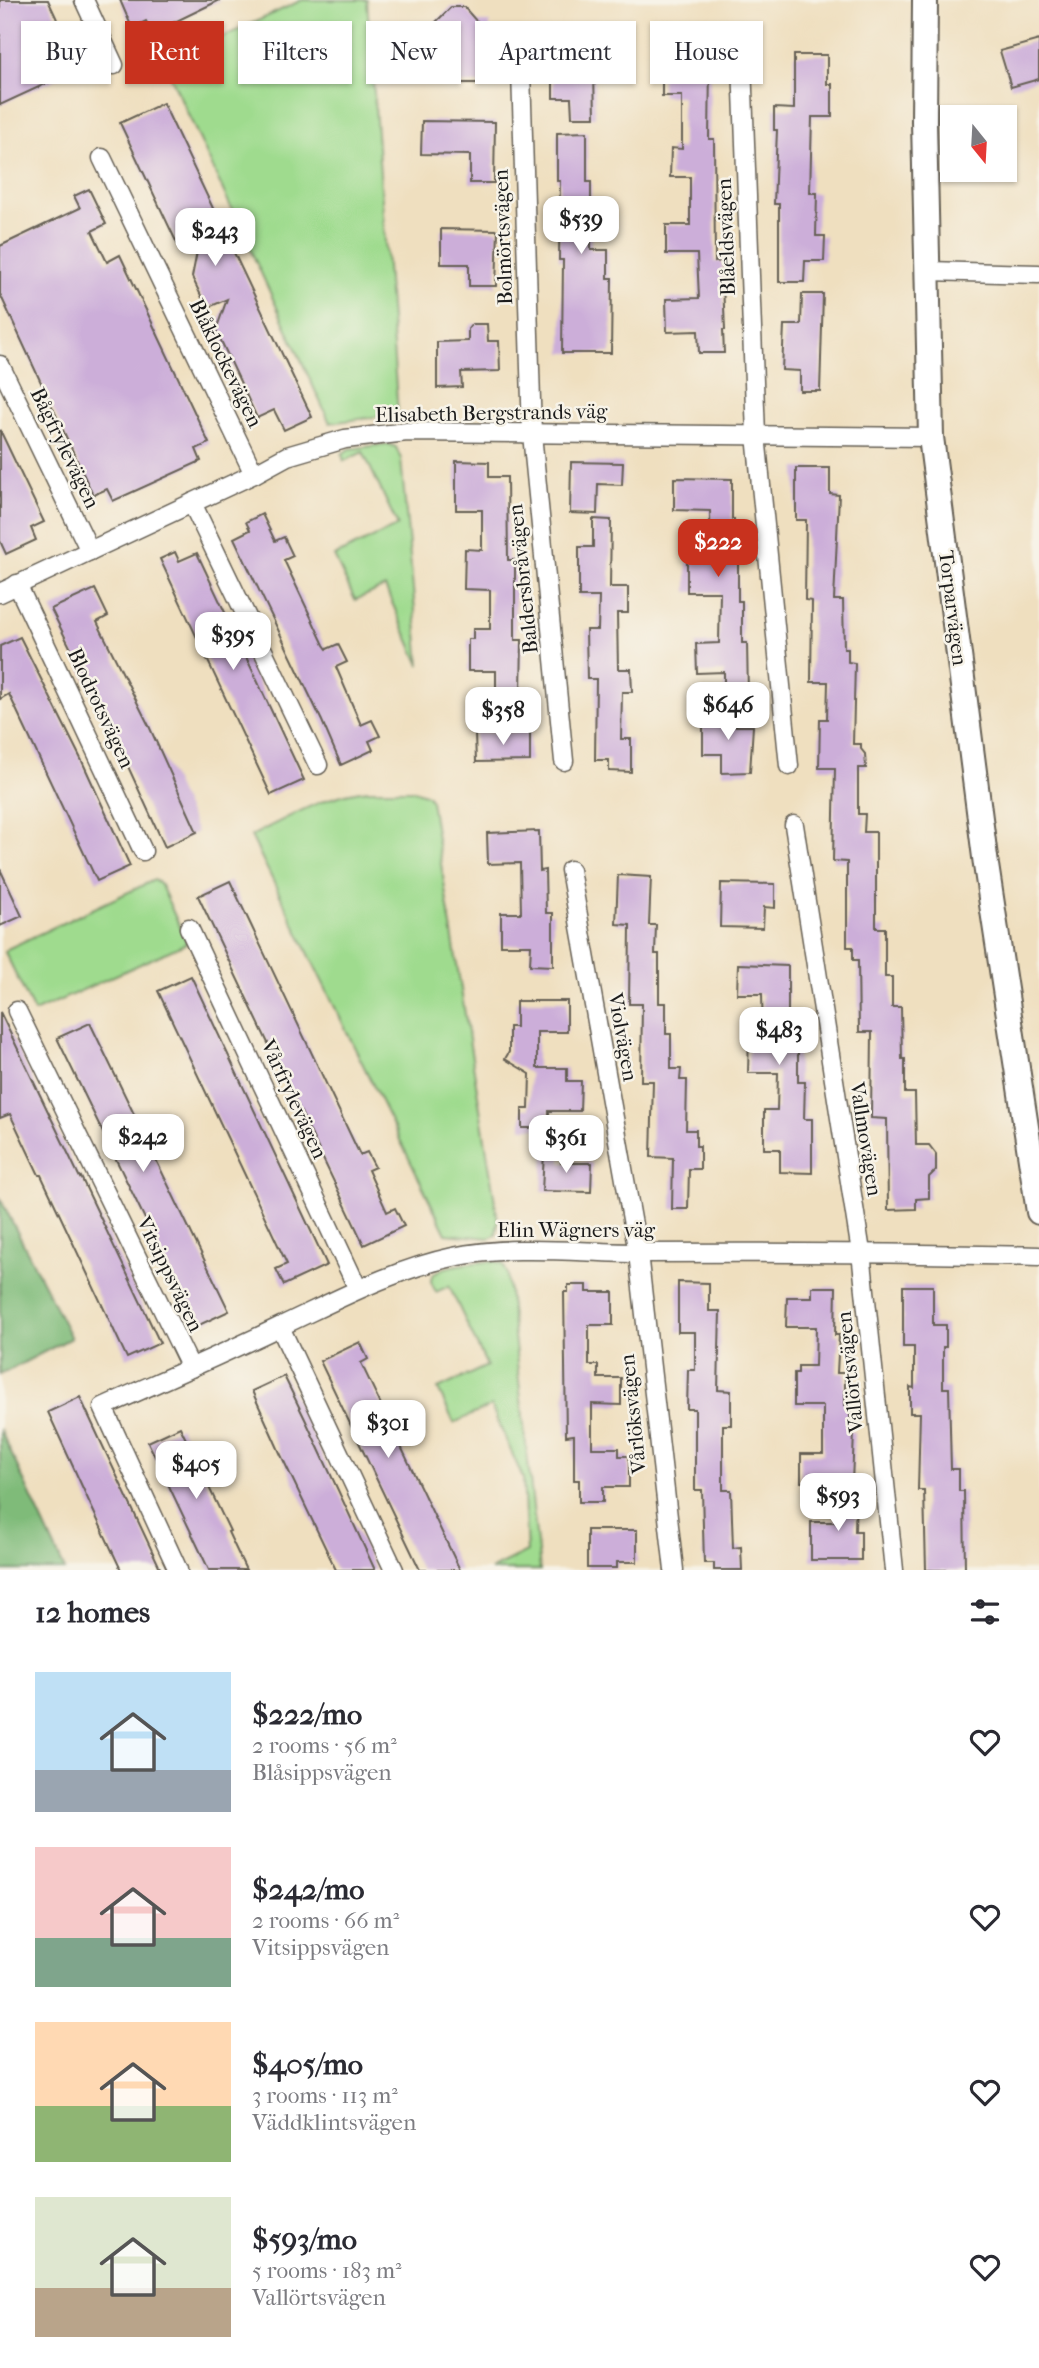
<!DOCTYPE html>
<html lang="en">
<head>
<meta charset="utf-8">
<style>
	body { margin:0; font-family:"IM FELL French Canon",serif; background:#f7f7f7; color:#2b2b33; height:100vh; display:flex; flex-direction:column; font-size:26px; white-space:nowrap }
	* { box-sizing:border-box; margin:0 }
	p { font-size:23px; color:#7c7c81 }
	.icon { flex:none; width:38px; height:38px; fill:none; stroke:currentColor; stroke-width:2; stroke-linecap:round; stroke-linejoin:round }
	.map { position:relative; height:1570px; overflow:hidden }
	.drawer { display:flex; flex-direction:column; background:#fff; flex:1 }
	.drawer>* { flex:none }
	.guide { position:absolute; left:21px; top:21px; width:998px; height:63px; display:flex; gap:14px }
	.needle { width:46px; rotate:162deg }
	.tools { position:absolute; left:940px; top:105px; display:grid; gap:14px }
	.tools a { display:grid; place-items:center; width:77px; height:77px; border-radius:0px; background:#fff; box-shadow:0 2px 5px #0004; font-size:35px }
	.price { position:absolute; translate:-50% -60px; padding:0 16px; border-radius:14px; background:#fff; color:#222; font-size:23px; line-height:46px; filter:drop-shadow(0 2px 4px #0008) }
	.price::after { content:''; position:absolute; left:50%; top:42px; width:21px; height:16px; margin-left:-10px; background:inherit; clip-path:polygon(0 0,100% 0,50% 100%) }
	.price.active { background:#c8321e; color:#fff }
	ul { padding:0; list-style:none }
	li { display:flex; align-items:center; gap:21px; height:175px; padding:0 35px }
	li span { display:grid; place-items:center; flex:none; width:196px; height:140px; border-radius:0px; color:#555 }
	li>.icon { margin-inline-start:auto }
	span .icon { width:84px; height:84px; fill:#fffc; stroke-width:1 }
	li b { font-size:30px }
	h2 { display:flex; justify-content:space-between; align-items:center; height:84px; padding:0 35px; font-size:30px }
	.chip { padding:0 24px; border-radius:0px; background:#fff; box-shadow:0 2px 5px #0004; font-size:24px; line-height:63px }
	.chip.active { background:#c8321e; color:#fff }
	.map>svg:first-child { display:block }
	.green { fill:#9fdb8e; stroke:#5e7c55; stroke-width:2 }
	.forest { fill:#7fbb79; stroke:#4e6c4a; stroke-width:2 }
	.building { fill:#ccaed9 }
	.lines { fill:none; stroke-linecap:round; stroke-linejoin:round }
	.street-casing { stroke:#666055; stroke-width:21 }
	.secondary-casing { stroke:#666055; stroke-width:28 }
	.street { stroke:#fff; stroke-width:18 }
	.secondary { stroke:#fff; stroke-width:24 }
	.labels { text-anchor:middle; stroke-width:5; stroke-linejoin:round; paint-order:stroke }
	.street-label { font-size:21px; fill:#1c1c1c; stroke:#f7f3e8 }
</style>
</head>
<body>
<div class="map">
<svg width="1039" height="1570" viewBox="0 0 1039 1570">
	<rect width="100%" height="100%" fill="#f7f3e8"/>
	<filter id="ink" filterUnits="userSpaceOnUse"><feTurbulence type="fractalNoise" baseFrequency=".0143" numOctaves="2"/><feDisplacementMap in="SourceGraphic" scale="14" xChannelSelector="R" yChannelSelector="G"/><feConvolveMatrix kernelMatrix="1 2 1 2 8 2 1 2 1" color-interpolation-filters="sRGB"/></filter>
	<filter id="wash" filterUnits="userSpaceOnUse"><feTurbulence type="fractalNoise" baseFrequency=".00686" numOctaves="4" result="noise"/><feDisplacementMap in="SourceGraphic" scale="28" xChannelSelector="R" yChannelSelector="G"/><feGaussianBlur stdDeviation="1.57" result="paint"/><feColorMatrix in="noise" values="0 0 0 0 0 0 0 0 0 0 0 0 0 0 0 0 0 1.4 0 .05"/><feComposite in="paint" operator="in"/></filter>
	<g filter="url(#wash)">
		<rect width="100%" height="100%" fill="#efdfbf"/>
		<g class="green">
			<polygon points="302,0 367,0 398,414 330,423 165,64"/>
			<polygon points="388,444 396,447 401,459 420,665 385,587 355,600 334,556 398,526 363,452 344,461 342,454 349,449"/>
			<path d="M368 790H414L428 795 431 801 498 1221 496 1235 489 1238 446 1234 251 836C289 817 326 794 368 790Z"/>
			<polygon points="154,880 160,883 187,943 34,1012 5,952 7,949"/>
			<path d="M494 1261 503 1264 507 1273 540 1570H490L527 1552 523 1478 491 1406 454 1423 438 1389 487 1366 449 1286 436 1292C435 1290 431 1283 431 1281 431 1263 481 1263 494 1261Z"/>
		</g>
		<g class="forest">
			<polygon points="0,1198 71,1338 0,1375"/>
			<polygon points="0,1429 65,1570 0,1570"/>
		</g>
		<g id="blocks">
			<g class="building">
				<polygon points="0,0 48,0 74,56 61,62 67,74 0,105"/>
				<polygon points="120,0 220,0 152,33 146,21 132,28"/>
				<polygon points="451,7 464,7 477,22 490,22 488,83 458,83 457,53 433,53 434,24"/>
				<polygon points="1039,40 1039,79 1011,87 1000,51"/>
				<polygon points="553,52 606,52 606,71 594,72 595,117 572,117 571,98 553,98"/>
				<polygon points="794,55 827,55 827,84 832,84 832,117 812,117 810,193 817,193 816,236 825,236 824,261 805,261 804,282 779,282 779,204 774,204 777,130 774,130 774,108 794,109"/>
				<polygon points="662,65 710,65 709,139 714,139 715,262 722,261 725,330 723,330 724,353 699,353 698,331 667,332 666,299 699,298 697,254 666,254 666,225 690,225 690,177 670,177 671,148 682,149 682,96 662,96"/>
				<polygon points="163,103 312,417 284,430 274,410 257,418 216,330 227,299 207,308 192,277 198,247 182,254 120,123"/>
				<polygon points="422,121 495,122 494,183 470,183 470,155 421,154"/>
				<polygon points="587,132 587,182 591,182 591,250 608,250 608,278 612,278 611,353 562,353 563,260 559,260 560,181 557,181 557,133"/>
				<polygon points="89,189 106,224 92,231 107,262 120,255 209,443 196,449 201,461 113,501 107,489 93,495 0,294 0,246 80,208 74,196"/>
				<polygon points="441,229 498,230 496,286 469,286 469,264 441,264"/>
				<polygon points="802,294 823,294 820,391 800,391 800,371 782,370 784,325 801,325"/>
				<polygon points="472,324 487,324 488,341 499,341 500,371 461,372 462,387 437,388 437,342 468,341 468,329"/>
				<polygon points="0,430 44,522 31,528 36,540 6,554 0,541"/>
				<polygon points="456,461 489,462 489,477 507,477 508,560 515,560 515,640 522,640 521,691 496,691 496,671 468,671 468,639 473,639 473,629 490,629 490,590 464,589 465,549 482,550 482,510 456,510"/>
				<polygon points="571,462 623,463 622,485 598,484 597,514 570,513"/>
				<polygon points="796,468 830,468 830,494 839,495 834,600 843,600 844,649 848,649 848,662 855,663 853,744 861,744 861,749 865,754 866,768 858,768 858,814 865,814 864,832 876,832 876,928 885,928 885,977 892,977 892,1007 901,1007 902,1059 905,1059 905,1093 915,1093 916,1145 929,1145 936,1154 936,1170 929,1177 929,1198 916,1199 916,1209 888,1210 887,1119 871,1118 872,1032 859,1032 858,960 853,960 853,947 847,947 847,862 833,861 835,768 819,768 820,719 827,719 828,682 811,682 812,601 805,600 806,520 796,520"/>
				<polygon points="674,478 732,479 732,519 734,519 734,551 738,551 738,601 742,601 742,643 747,643 748,694 724,694 724,672 697,673 696,644 719,643 720,592 687,592 687,562 711,562 710,511 674,510"/>
				<polygon points="262,514 275,541 284,537 293,556 284,560 324,645 327,649 338,644 347,662 336,667 361,725 372,720 380,736 369,741 373,750 341,765 322,721 234,538 250,530 246,522"/>
				<polygon points="593,519 611,520 610,587 628,587 628,613 617,613 618,669 631,669 632,692 622,692 621,739 631,739 631,772 609,771 609,760 595,760 596,679 587,679 586,630 598,630 599,597 579,597 579,547 593,547"/>
				<polygon points="175,552 179,561 197,553 304,780 271,795 160,559"/>
				<polygon points="95,589 108,616 97,622 149,726 197,832 165,847 108,723 51,609"/>
				<polygon points="20,637 82,761 130,866 97,881 9,694 0,699 0,646"/>
				<polygon points="703,712 732,713 731,726 753,726 750,772 722,773 722,754 703,754"/>
				<polygon points="530,732 530,761 476,762 475,733"/>
				<polygon points="539,831 540,871 545,870 546,913 553,913 553,966 530,965 531,945 501,945 501,913 521,913 520,863 488,864 487,833"/>
				<polygon points="0,869 22,916 0,926"/>
				<polygon points="618,875 651,877 649,925 656,925 655,954 659,954 659,1003 666,1003 666,1034 671,1034 671,1069 681,1069 680,1080 687,1080 686,1130 696,1130 696,1146 700,1146 700,1169 689,1169 688,1209 672,1209 673,1158 651,1157 653,1081 641,1081 642,1004 629,1004 630,925 616,924"/>
				<polygon points="230,881 360,1155 367,1152 375,1167 368,1170 387,1212 395,1208 404,1226 364,1245 198,896"/>
				<polygon points="721,883 775,884 775,908 764,907 763,928 720,927"/>
				<polygon points="738,964 788,966 788,1042 798,1042 798,1082 805,1082 804,1119 812,1119 812,1173 780,1172 780,1149 764,1149 764,1110 777,1110 778,1073 748,1073 749,1035 763,1035 762,994 737,994"/>
				<polygon points="191,976 327,1265 284,1285 276,1269 287,1264 158,991"/>
				<polygon points="516,1001 567,1001 567,1032 537,1032 537,1068 567,1068 567,1081 581,1081 580,1111 549,1111 549,1128 522,1128 522,1109 529,1109 530,1074 505,1059 509,1052 509,1027 516,1027"/>
				<polygon points="0,1012 80,1178 81,1177 160,1343 127,1358 41,1175 39,1175 10,1114 0,1118"/>
				<polygon points="90,1023 229,1311 197,1326 57,1038"/>
				<polygon points="544,1153 561,1153 561,1163 592,1163 591,1192 542,1191"/>
				<polygon points="678,1282 709,1283 709,1311 720,1311 718,1390 731,1391 731,1425 723,1425 723,1490 731,1490 733,1548 741,1547 742,1570 714,1570 714,1563 704,1563 702,1490 695,1490 695,1409 687,1409 688,1370 695,1370 695,1332 678,1332"/>
				<polygon points="568,1285 587,1285 587,1292 613,1292 613,1325 589,1325 589,1365 598,1365 598,1378 621,1378 621,1405 592,1404 592,1448 619,1448 619,1456 629,1456 629,1487 603,1487 603,1502 579,1502 579,1480 574,1480 574,1435 566,1436 564,1292 568,1292"/>
				<polygon points="903,1286 933,1286 933,1325 946,1325 946,1347 943,1347 943,1388 949,1388 951,1469 959,1469 959,1491 964,1491 965,1570 926,1570 924,1490 918,1490 920,1413 910,1413 910,1387 914,1388 914,1347 903,1347"/>
				<polygon points="812,1287 836,1287 835,1335 839,1335 837,1373 845,1373 845,1405 850,1405 850,1432 854,1432 852,1483 801,1482 801,1454 823,1454 823,1406 794,1406 794,1373 798,1373 798,1366 815,1366 816,1327 786,1327 787,1297 812,1297"/>
				<polygon points="360,1342 368,1359 361,1363 460,1570 420,1570 320,1361"/>
				<polygon points="284,1376 305,1419 375,1570 336,1570 281,1455 252,1391"/>
				<polygon points="80,1397 100,1440 161,1570 121,1570 92,1508 48,1412"/>
				<polygon points="180,1427 230,1531 228,1532 246,1570 209,1570 148,1442"/>
				<polygon points="856,1491 855,1531 861,1531 861,1560 811,1560 811,1522 836,1522 836,1492"/>
				<polygon points="587,1530 637,1530 637,1562 617,1562 617,1568 587,1568"/>
			</g>
		</g>
	</g>
	<g filter="url(#ink)">
		<use href="#blocks" fill-opacity="0" stroke="#666055" stroke-width="2"/>
		<g class="lines">
			<g class="street-casing">
				<g id="street">
					<polyline points="84,0 114,65"/>
					<polyline points="741,37 756,435 789,766"/>
					<polyline points="520,38 532,434 564,761"/>
					<polyline points="102,158 254,474"/>
					<polyline points="929,271 1039,274"/>
					<polyline points="0,365 90,551"/>
					<polyline points="192,503 318,765"/>
					<polyline points="17,584 143,851"/>
					<polyline points="0,593 254,474 287,456 345,439 407,432 931,437"/>
					<polyline points="794,825 861,1252 894,1570"/>
					<polyline points="570,870 638,1253 674,1570"/>
					<polyline points="189,928 358,1289"/>
					<polyline points="17,1011 191,1368"/>
					<polyline points="280,1327 394,1570"/>
					<path d="M178 1570 103 1407C163 1380 223 1354 281 1326 337 1300 392 1270 453 1257 515 1244 580 1253 642 1253 775 1252 907 1253 1039 1256"/>
				</g>
			</g>
			<g class="secondary-casing">
				<polyline id="secondary" points="925,0 924,121 931,437 986,865 1039,1212"/>
			</g>
			<use href="#street" class="street"/>
			<use href="#secondary" class="secondary"/>
		</g>
	</g>
	<g class="labels">
		<g class="street-label">
			<text transform="translate(503 237) rotate(-92)" y="7">Bolmörtsvägen</text>
			<text transform="translate(726 237) rotate(-92)" y="7">Blåeldsvägen</text>
			<text transform="translate(226 363) rotate(64)" y="7">Blåklockevägen</text>
			<text transform="translate(491 413) rotate(-1)" y="7">Elisabeth Bergstrands väg</text>
			<text transform="translate(65 448) rotate(64)" y="7">Bågfrylevägen</text>
			<text transform="translate(523 579) rotate(-96)" y="7">Baldersbråvägen</text>
			<text transform="translate(953 608) rotate(83)" y="7">Torparvägen</text>
			<text transform="translate(101 708) rotate(65)" y="7">Blodrotsvägen</text>
			<text transform="translate(623 1037) rotate(80)" y="7">Violvägen</text>
			<text transform="translate(294 1099) rotate(65)" y="7">Vårfrylevägen</text>
			<text transform="translate(866 1139) rotate(81)" y="7">Vallmovägen</text>
			<text x="576" y="1237">Elin Wägners väg</text>
			<text transform="translate(170 1274) rotate(64)" y="7">Vitsippsvägen</text>
			<text transform="translate(850 1372) rotate(-96)" y="7">Vallörtsvägen</text>
			<text transform="translate(633 1414) rotate(-96)" y="7">Vårlöksvägen</text>
		</g>
	</g>
</svg>
<div class="tools">
<a><svg class="needle" viewBox="-14 -14 28 28"><path d="M0-13l5 13h-10z" fill="#e53935"/><path d="M0 13l5-13h-10z" fill="#7c7c81"/></svg></a>
</div>
<b class="price" style="left:581px;top:256px">$539</b>
<b class="price" style="left:215px;top:268px">$243</b>
<b class="price active" style="left:718px;top:579px">$222</b>
<b class="price" style="left:233px;top:672px">$395</b>
<b class="price" style="left:728px;top:742px">$646</b>
<b class="price" style="left:503px;top:747px">$358</b>
<b class="price" style="left:779px;top:1067px">$483</b>
<b class="price" style="left:143px;top:1174px">$242</b>
<b class="price" style="left:566px;top:1175px">$361</b>
<b class="price" style="left:388px;top:1460px">$301</b>
<b class="price" style="left:196px;top:1501px">$405</b>
<b class="price" style="left:838px;top:1533px">$593</b>
<div class="guide">
<a class="chip">Buy</a>
<a class="chip active">Rent</a>
<a class="chip">Filters</a>
<a class="chip">New</a>
<a class="chip">Apartment</a>
<a class="chip">House</a>
</div>
</div>
<section class="drawer">
<h2>12 homes<svg class="icon" aria-label="filters" viewBox="0 0 24 24"><path d="M4 7h16M4 17h16"/><circle cx="9" cy="7" r="2"/><circle cx="15" cy="17" r="2"/></svg></h2>
<ul>
<li><span style="background:linear-gradient(#bfe0f5 70%,#9aa5b1 0)"><svg class="icon" aria-label="home" viewBox="0 0 24 24"><path d="M3 11l9-7 9 7M6 9v11h12V9"/></svg></span><div><b>$222/mo</b><p>2 rooms · 56 m²</p><p>Blåsippsvägen</p></div><svg class="icon" aria-label="heart" viewBox="0 0 24 24"><path d="M12 20l-8-8c-3-5 5-10 8-4 3-6 11-1 8 4z"/></svg></li>
<li><span style="background:linear-gradient(#f6c9c9 65%,#7fa58c 0)"><svg class="icon" aria-label="home" viewBox="0 0 24 24"><path d="M3 11l9-7 9 7M6 9v11h12V9"/></svg></span><div><b>$242/mo</b><p>2 rooms · 66 m²</p><p>Vitsippsvägen</p></div><svg class="icon" aria-label="heart" viewBox="0 0 24 24"><path d="M12 20l-8-8c-3-5 5-10 8-4 3-6 11-1 8 4z"/></svg></li>
<li><span style="background:linear-gradient(#ffd9b3 60%,#8fb573 0)"><svg class="icon" aria-label="home" viewBox="0 0 24 24"><path d="M3 11l9-7 9 7M6 9v11h12V9"/></svg></span><div><b>$405/mo</b><p>3 rooms · 113 m²</p><p>Väddklintsvägen</p></div><svg class="icon" aria-label="heart" viewBox="0 0 24 24"><path d="M12 20l-8-8c-3-5 5-10 8-4 3-6 11-1 8 4z"/></svg></li>
<li><span style="background:linear-gradient(#dfe7d0 65%,#b9a48a 0)"><svg class="icon" aria-label="home" viewBox="0 0 24 24"><path d="M3 11l9-7 9 7M6 9v11h12V9"/></svg></span><div><b>$593/mo</b><p>5 rooms · 183 m²</p><p>Vallörtsvägen</p></div><svg class="icon" aria-label="heart" viewBox="0 0 24 24"><path d="M12 20l-8-8c-3-5 5-10 8-4 3-6 11-1 8 4z"/></svg></li>
</ul>
</section>
</body>
</html>
